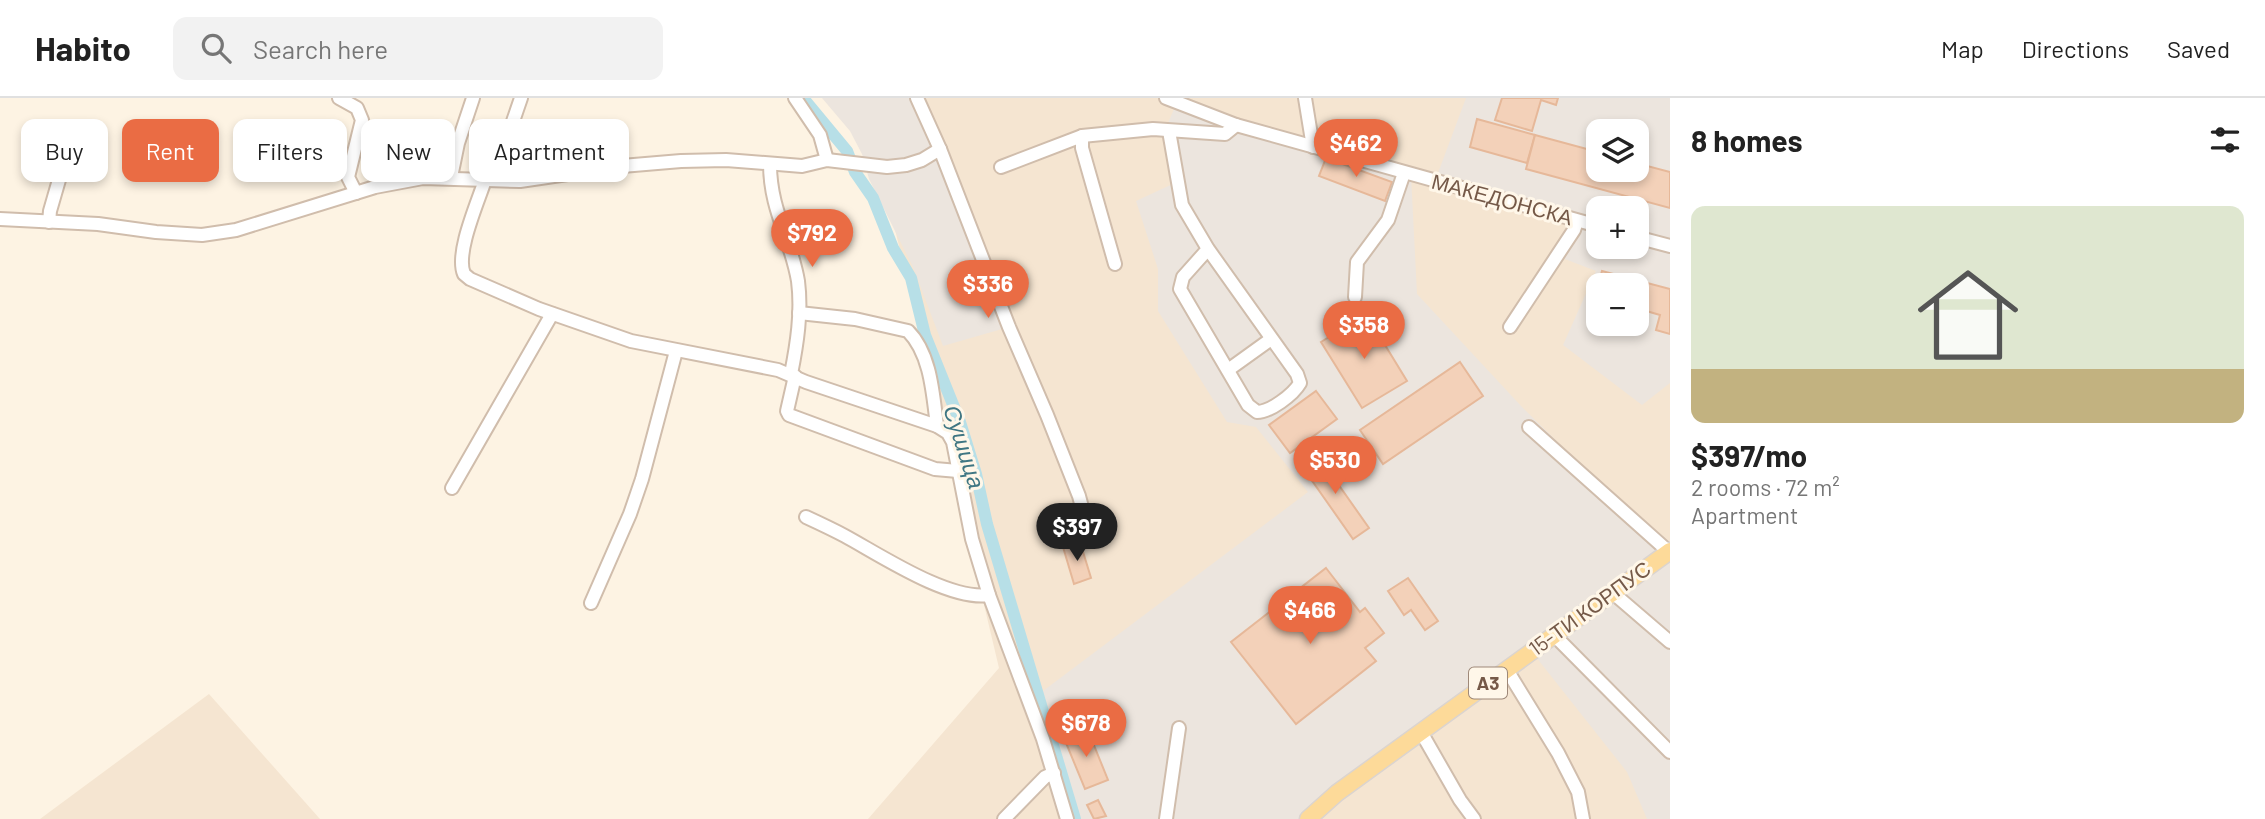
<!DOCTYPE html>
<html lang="en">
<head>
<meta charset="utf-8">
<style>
	body { margin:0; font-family:Barlow,sans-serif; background:#f2f2f2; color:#222; height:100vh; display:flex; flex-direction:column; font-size:26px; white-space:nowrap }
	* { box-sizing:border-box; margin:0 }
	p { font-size:23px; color:#767676 }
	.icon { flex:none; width:38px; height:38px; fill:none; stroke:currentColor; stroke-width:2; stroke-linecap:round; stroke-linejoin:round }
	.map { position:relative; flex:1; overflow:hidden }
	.details { display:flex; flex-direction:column; background:#fff; width:595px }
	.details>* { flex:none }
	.banner { position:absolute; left:21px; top:21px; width:665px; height:63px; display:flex; gap:14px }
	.tools { position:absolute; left:1586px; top:21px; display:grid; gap:14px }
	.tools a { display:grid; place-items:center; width:63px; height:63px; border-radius:14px; background:#fff; box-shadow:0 4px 10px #0003; font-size:35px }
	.price { position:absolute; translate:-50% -60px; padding:0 16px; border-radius:24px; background:#ea6c44; color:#fff; font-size:23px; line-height:46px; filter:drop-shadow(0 2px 4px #0008) }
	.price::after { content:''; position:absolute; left:50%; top:42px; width:21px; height:16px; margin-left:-10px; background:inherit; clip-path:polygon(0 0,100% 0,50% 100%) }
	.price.selected { background:#222; color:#fff }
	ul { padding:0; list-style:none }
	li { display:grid; align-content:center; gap:14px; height:371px; padding:0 21px }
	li+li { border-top:2px solid #e0e0e0 }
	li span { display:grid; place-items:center; height:217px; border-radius:14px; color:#555 }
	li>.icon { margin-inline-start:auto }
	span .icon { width:126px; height:126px; fill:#fffc; stroke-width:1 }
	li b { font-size:30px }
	h2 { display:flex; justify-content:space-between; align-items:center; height:84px; padding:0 21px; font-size:30px }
	.tag { padding:0 24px; border-radius:14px; background:#fff; box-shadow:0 4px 10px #0003; font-size:24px; line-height:63px }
	.tag.selected { background:#ea6c44; color:#fff }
	header { display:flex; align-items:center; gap:42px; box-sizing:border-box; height:98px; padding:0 35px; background:#fff; border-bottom:2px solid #e0e0e0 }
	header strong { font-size:33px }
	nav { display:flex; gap:38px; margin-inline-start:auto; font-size:24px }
	.search { width:490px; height:63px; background:#f2f2f2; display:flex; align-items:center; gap:18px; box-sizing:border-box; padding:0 24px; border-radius:14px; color:#767676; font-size:26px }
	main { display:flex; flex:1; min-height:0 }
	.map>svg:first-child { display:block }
	.residential { fill:#f5e5d1; fill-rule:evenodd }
	.industrial { fill:#ece5de; fill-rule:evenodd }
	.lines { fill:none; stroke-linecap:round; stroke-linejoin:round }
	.canal { stroke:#b7dfe7; stroke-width:12 }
	.building { fill:#f3d1b9; stroke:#e6b899; stroke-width:2 }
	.minor-casing { stroke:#d0bdac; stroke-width:16 }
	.major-casing { stroke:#dbd4cf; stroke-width:19 }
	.minor { stroke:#fff; stroke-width:12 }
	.major { stroke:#fdda99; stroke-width:16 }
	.labels { text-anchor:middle; stroke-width:6; stroke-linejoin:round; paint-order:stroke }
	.shield { fill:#fff7e9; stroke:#9e8878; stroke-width:2 }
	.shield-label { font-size:19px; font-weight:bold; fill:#755948 }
	.street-label { font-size:21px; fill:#755948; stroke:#fff7e9 }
	.water-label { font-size:23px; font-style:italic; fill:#3f7683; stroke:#fff7e9 }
</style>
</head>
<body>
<header>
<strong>Habito</strong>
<div class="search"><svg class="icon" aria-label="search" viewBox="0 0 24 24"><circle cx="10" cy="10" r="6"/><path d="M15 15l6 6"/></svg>Search here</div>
<nav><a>Map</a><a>Directions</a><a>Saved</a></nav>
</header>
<main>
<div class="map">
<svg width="1670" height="721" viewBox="0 0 1670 721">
	<rect width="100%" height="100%" fill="#fdf3e3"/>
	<g class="residential">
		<path d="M848 0H1670V721H868L999 570 871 30ZM1598 33H1636V72H1598ZM1598 110H1636V149H1598ZM1598 187H1636V226H1598Z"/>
		<polygon points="209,596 320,721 40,721"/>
	</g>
	<g class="industrial">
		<polygon points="822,0 917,0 1009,229 943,248 913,169 869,81 862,56 850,33"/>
		<path d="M1466 0H1670V285L1642 307 1563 247 1596 173 1557 158 1577 123 1435 83ZM1598 33H1636V72H1598ZM1598 110H1636V149H1598ZM1598 187H1636V226H1598Z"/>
		<polygon points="1177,4 1411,77 1417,196 1522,309 1668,453 1670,453 1670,721 1647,721 1627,674 1532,554 1308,721 1081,721 1039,596 1308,394 1256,329 1227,324 1158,213 1158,171 1136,103 1177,84 1165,32"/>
	</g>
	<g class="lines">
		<polyline class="canal" points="803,0 847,53 855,74 873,100 893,150 911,180 925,237 960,324 976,376 987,426 1075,721"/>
	</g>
	<g class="building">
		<polygon points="1502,0 1558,0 1556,7 1541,2 1532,33 1495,22"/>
		<polygon points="1477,21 1535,37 1527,65 1470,49"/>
		<polygon points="1535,37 1598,54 1598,72 1636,72 1636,65 1670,74 1670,110 1526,71"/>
		<polygon points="1326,60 1392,84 1385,103 1319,78"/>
		<polygon points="1602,173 1670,191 1670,236 1656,232 1660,217 1636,210 1636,187 1598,187"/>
		<polygon points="1366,216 1407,283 1362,310 1321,244"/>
		<polygon points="1460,264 1483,298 1383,366 1360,332"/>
		<polygon points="1316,293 1337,321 1290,355 1269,327"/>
		<polygon points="1317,356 1369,430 1353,441 1301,367"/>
		<polygon points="1080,444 1091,480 1074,486 1063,449"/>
		<polygon points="1326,470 1360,514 1365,510 1384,535 1365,550 1376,563 1296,626 1231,544"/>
		<polygon points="1408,480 1438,523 1425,532 1411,512 1404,517 1388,493"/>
		<polygon points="1087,630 1108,682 1085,691 1064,640"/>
		<polygon points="1098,702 1106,718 1094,721 1087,707"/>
	</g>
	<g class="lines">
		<g class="minor-casing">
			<g id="minor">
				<polyline points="339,0 357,10 362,22 348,79 356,95"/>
				<polyline points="795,0 820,37 827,62"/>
				<polyline points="917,0 940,51 1009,229 1047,317 1079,398 1089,435"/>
				<polyline points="1166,0 1236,27 1598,128"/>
				<polyline points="1305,0 1313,49"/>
				<path d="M1169 33 1182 107 1208 151 1297 276 1300 285C1293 297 1270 314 1257 314L1248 307 1180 191 1183 179 1208 151"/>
				<polyline points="1082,38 1082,50 1115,166"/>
				<path d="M770 66C770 112 791 141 798 183 802 214 797 246 791 276"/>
				<polyline points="1001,69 1082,38 1153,31 1225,36 1236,27"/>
				<polyline points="451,79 458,45 473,0"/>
				<path d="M485 82C478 104 455 155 464 176L470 181 539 211 631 243 778 272 806 284 937 328 948 335 953 344 972 441 989 497 1043 641 1067 721"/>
				<polyline points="496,82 498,67 521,0"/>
				<polyline points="0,121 98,126 156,134 202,137 236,132 375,89 423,80 520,83 622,68 681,63 726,62 802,68 827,62 887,69 906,67 922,62 940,51"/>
				<polyline points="49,124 50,113 63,68"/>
				<polyline points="1636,139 1670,148"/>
				<polyline points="1355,199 1357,164 1388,122 1404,75"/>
				<path d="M799 215 855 221 908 233C931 256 933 297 937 328"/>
				<polyline points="1510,229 1574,132 1577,123"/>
				<polyline points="1228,272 1271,241"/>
				<polyline points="795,278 787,313 789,317 935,371 958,373"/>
				<polyline points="1529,329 1669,454"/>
				<polyline points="452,390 552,216"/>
				<path d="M806 419C819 425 832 431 845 438 880 457 949 503 989 497"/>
				<polyline points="1613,495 1670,544"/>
				<polyline points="591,505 630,416 642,381 676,253"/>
				<polyline points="1554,537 1670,654"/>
				<polyline points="1507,572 1558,655 1578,694 1583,721"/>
				<polyline points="1421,634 1460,702 1474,721"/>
				<polyline points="1004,721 1045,679 1054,675"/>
				<polyline points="1166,721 1179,630"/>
			</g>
		</g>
		<g class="major-casing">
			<polyline id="major" points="1308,721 1337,695 1670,453"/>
		</g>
		<use href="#minor" class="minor"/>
		<use href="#major" class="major"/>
	</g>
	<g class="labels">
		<rect class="shield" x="1469" y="569.5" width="38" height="31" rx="5"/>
		<g class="shield-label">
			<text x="1488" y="592">A3</text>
		</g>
		<g class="street-label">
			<text transform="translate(1502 102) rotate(15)" y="7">МАКЕДОНСКА</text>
			<text transform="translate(1590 511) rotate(-36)" y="7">15-ТИ КОРПУС</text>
		</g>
		<g class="water-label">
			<text transform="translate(964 349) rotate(72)" y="8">Сушица</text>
		</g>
	</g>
</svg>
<div class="tools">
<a><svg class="icon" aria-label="layers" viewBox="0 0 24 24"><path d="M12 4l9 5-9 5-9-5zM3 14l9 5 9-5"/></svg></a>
<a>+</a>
<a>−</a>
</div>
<b class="price" style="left:1356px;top:81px">$462</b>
<b class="price" style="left:812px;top:171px">$792</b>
<b class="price" style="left:988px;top:222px">$336</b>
<b class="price" style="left:1364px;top:263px">$358</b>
<b class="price" style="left:1335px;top:398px">$530</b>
<b class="price selected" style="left:1077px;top:465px">$397</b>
<b class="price" style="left:1310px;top:548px">$466</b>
<b class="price" style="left:1086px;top:661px">$678</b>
<div class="banner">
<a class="tag">Buy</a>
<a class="tag selected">Rent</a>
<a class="tag">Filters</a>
<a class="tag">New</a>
<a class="tag">Apartment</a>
</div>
</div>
<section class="details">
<h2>8 homes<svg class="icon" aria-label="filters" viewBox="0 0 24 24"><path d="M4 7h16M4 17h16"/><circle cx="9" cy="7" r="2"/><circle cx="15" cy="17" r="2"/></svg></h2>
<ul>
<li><span style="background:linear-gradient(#dfe7d0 75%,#c2b280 0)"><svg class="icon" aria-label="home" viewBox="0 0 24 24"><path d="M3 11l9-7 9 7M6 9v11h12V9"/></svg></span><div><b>$397/mo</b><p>2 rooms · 72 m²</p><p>Apartment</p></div></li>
</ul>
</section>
</main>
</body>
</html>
